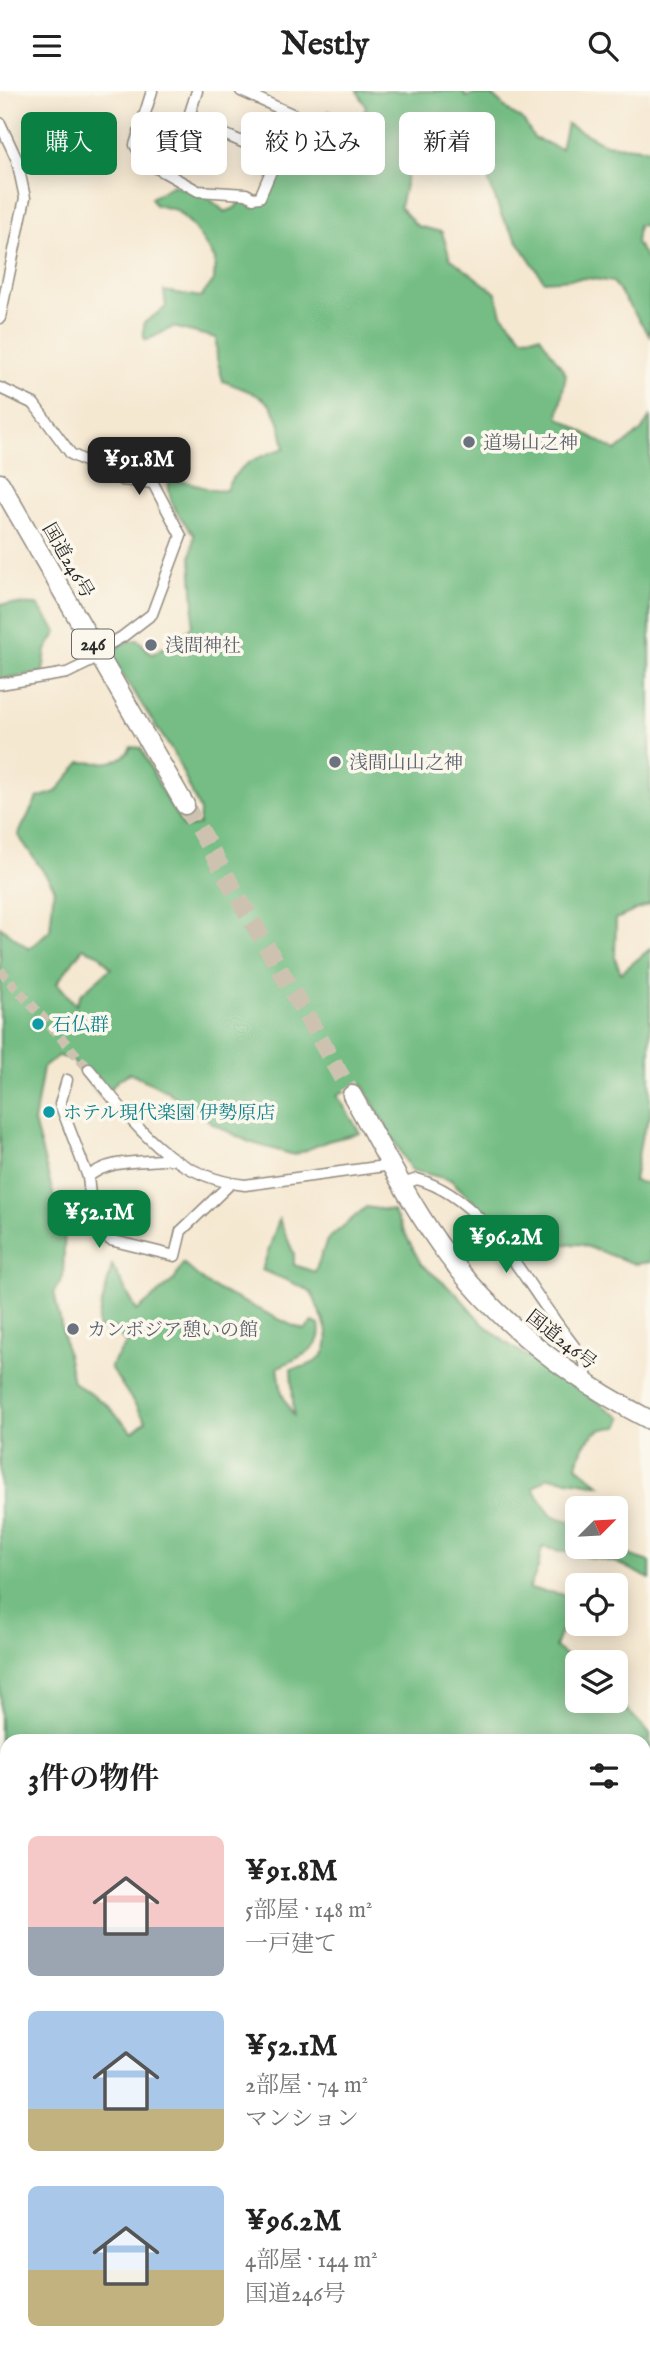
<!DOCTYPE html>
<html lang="ja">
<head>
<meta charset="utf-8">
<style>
	body { margin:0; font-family:"IM FELL English","Noto Serif JP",serif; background:#f6f6f6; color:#222; height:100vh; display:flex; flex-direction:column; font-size:26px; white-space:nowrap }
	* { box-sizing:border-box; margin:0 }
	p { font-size:23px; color:#767676 }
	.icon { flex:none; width:38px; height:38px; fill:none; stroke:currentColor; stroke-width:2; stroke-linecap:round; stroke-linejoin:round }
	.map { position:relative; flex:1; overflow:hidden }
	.panel { position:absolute; left:0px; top:1643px; width:651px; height:625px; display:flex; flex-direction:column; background:#fff; border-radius:21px 21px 0 0; box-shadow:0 4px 18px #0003 }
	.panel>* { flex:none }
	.top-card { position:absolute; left:21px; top:21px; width:609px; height:63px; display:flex; gap:14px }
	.needle { width:46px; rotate:66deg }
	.controls { position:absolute; left:565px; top:1405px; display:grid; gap:14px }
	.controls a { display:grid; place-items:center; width:63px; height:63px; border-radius:10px; background:#fff; box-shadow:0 4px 18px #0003; font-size:35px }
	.price { position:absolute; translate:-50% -60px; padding:0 16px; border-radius:14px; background:#0b8043; color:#fff; font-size:23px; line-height:46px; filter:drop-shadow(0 2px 4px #0008) }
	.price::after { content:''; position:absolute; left:50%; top:42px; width:21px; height:16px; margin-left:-10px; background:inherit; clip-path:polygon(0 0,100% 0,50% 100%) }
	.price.selected { background:#222; color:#fff }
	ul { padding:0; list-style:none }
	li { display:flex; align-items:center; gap:21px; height:175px; padding:0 28px }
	li span { display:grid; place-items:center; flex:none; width:196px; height:140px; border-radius:10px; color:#555 }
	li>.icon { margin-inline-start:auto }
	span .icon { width:84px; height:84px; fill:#fffc; stroke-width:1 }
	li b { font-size:30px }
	h2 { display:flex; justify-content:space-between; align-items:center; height:84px; padding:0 28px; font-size:30px }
	.pill { padding:0 24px; border-radius:10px; background:#fff; box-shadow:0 4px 18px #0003; font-size:24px; line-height:63px }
	.pill.selected { background:#0b8043; color:#fff }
	header { display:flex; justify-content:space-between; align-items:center; height:91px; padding:0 28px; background:#fff; font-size:32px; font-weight:700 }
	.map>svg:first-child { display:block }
	.green { fill:#90de9c; stroke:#5e8464; stroke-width:2 }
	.forest { fill:#74bd84; stroke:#507458; stroke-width:2; fill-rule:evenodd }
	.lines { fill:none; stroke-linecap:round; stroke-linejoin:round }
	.street-tunnel { stroke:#cdc2b0; stroke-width:10; stroke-dasharray:10 5; stroke-linecap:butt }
	.highway-tunnel { stroke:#cdc2b0; stroke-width:18; stroke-dasharray:18 9; stroke-linecap:butt }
	.street-casing { stroke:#908a7e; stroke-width:13 }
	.highway-casing { stroke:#908a7e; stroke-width:21 }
	.street { stroke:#fff; stroke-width:10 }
	.highway { stroke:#fff; stroke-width:18 }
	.worship-dot { fill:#6b7280; stroke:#fbf7ec; stroke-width:2.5 }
	.culture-dot { fill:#0f9aa8; stroke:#fbf7ec; stroke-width:2.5 }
	.labels { text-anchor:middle; stroke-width:7; stroke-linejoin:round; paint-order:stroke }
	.shield { fill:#fbf7ec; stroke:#696865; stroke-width:2 }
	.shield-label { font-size:18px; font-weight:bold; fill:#2b2b2b }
	.worship-label { font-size:19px; fill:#5b616d; stroke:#fbf7ec; text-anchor:start }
	.street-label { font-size:19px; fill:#2b2b2b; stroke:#fbf7ec }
	.culture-label { font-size:19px; fill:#0d838f; stroke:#fbf7ec; text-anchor:start }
</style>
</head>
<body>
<header><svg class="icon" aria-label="menu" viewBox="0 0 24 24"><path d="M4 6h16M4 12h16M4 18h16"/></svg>Nestly<svg class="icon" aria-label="search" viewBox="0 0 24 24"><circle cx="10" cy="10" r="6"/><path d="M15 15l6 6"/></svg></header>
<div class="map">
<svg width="650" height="2267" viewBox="0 0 650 2267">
	<rect width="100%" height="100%" fill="#fbf7ec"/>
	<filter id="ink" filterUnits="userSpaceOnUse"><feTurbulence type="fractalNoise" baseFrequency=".0143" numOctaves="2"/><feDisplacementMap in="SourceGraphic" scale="14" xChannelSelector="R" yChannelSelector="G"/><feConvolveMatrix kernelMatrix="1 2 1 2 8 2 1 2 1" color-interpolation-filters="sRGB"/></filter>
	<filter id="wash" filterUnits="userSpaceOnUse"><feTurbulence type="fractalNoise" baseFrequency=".00686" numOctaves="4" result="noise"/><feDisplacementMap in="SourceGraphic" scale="28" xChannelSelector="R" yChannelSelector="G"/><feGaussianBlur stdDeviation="1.57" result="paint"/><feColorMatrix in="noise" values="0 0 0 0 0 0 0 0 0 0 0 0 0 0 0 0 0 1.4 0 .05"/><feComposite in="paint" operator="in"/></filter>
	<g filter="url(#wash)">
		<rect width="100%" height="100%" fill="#f5e8d1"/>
		<polygon class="green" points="329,20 344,32 330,42 288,58 310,28 323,34"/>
		<g class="forest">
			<path d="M357 0H463L466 6 474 3 493 5 512 23 523 29 534 47 561 58 567 33 605 53 650 58V135L638 134 636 152 650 172V245L613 191 587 187 544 190 502 126 483 75 453 77 429 82 427 62 412 63 400 116 417 135 442 141 450 167 496 202 502 223 522 246 540 245 566 283 558 326 616 360 641 340 650 326V813L616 828 615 867 621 882 650 858V1026L641 1048 634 1090 650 1093V1171L635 1173 580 1153 518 1154 451 1089 411 1079 362 993 337 1004 360 1042 328 1050 294 1064 249 1051 215 1034 167 1000 130 982 118 989 102 1007 71 968 58 965 43 977 34 1031 54 1106 65 1131 63 1186 54 1201 73 1291 107 1314 132 1341 146 1330 110 1276 126 1253 114 1236 98 1239V1229L112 1174 137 1220 175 1188 183 1172 208 1194 291 1234 305 1239 313 1231 319 1234C325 1258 297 1268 278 1276L282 1303 294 1326 291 1278C327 1274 336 1253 320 1222 317 1216 315 1206 311 1202 304 1195 273 1184 262 1179L279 1128 294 1163V1174L315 1181 327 1149 366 1116 393 1120 421 1173 457 1203 482 1232 505 1251 622 1327 618 1336C592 1336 582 1351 577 1375L600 1394 548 1386 533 1397 551 1424 577 1433 578 1456 616 1455 632 1465 650 1471V1488L617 1472 542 1456 538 1477 529 1498 574 1505 555 1556 577 1573 578 1610H616V1607L650 1643V2091L644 2082V1650H7V1913L0 1920V835L29 858 50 839 54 796 18 744 37 707 56 701 81 671C99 672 122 675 131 656L141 657 163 702 184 737 199 734 200 720 176 666 113 569C116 553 123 550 138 549L152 563 181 547 192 534 194 514 191 467 194 444C181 427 167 413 169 391 190 385 205 403 226 399 237 372 260 365 285 357 276 308 269 308 223 290L217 268 216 247 173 236 147 249 144 247V232L166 216 164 200 201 206 214 189 215 168 192 134 176 119 155 114 151 107 173 94 206 105 225 121 235 117 241 108 254 111 261 109 274 95 287 64 334 37 338 27 362 28 366 15ZM83 857 100 864 111 877 80 904 76 914 57 892Z"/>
			<polygon points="0,513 37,514 57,541 46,559 43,581 0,588"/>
			<polygon points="650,2126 650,2261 644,2254 644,2130"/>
			<polygon points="519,2261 610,2261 609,2267 521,2267"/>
		</g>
	</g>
	<g filter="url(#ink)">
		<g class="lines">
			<polyline class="street-tunnel" points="0,879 89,978"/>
			<polyline class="highway-tunnel" points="185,714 352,1004"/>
			<g class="street-casing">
				<g id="street">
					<polyline points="152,0 135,54 144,70 198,100 246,103 253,107 260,106 277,66 303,28 241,0"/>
					<polyline points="189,28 277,66"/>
					<polyline points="0,32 17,69 25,107 0,227"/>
					<polyline points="170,84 197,0"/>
					<polyline points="0,297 34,313 71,363 122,389 153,392 181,445 152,523 122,546 97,560"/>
					<polyline points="0,593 67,582 100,566"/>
					<path d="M89 978C134 1032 169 1086 245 1094L392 1074"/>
					<polyline points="67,989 60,1013 88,1086"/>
					<path d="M171 1068C143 1072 111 1067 88 1086L90 1104 110 1149 175 1165 181 1140 230 1093"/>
					<path d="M403 1093 417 1088C481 1106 516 1176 552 1225 561 1239 572 1251 581 1265L585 1271 587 1292"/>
					<polyline points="51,2261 65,2267"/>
					<polyline points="1,2267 7,2260"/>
					<polyline points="99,2267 101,2261"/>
					<polyline points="144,2267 146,2261"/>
					<polyline points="191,2267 193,2261"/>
					<polyline points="240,2267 242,2261"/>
					<polyline points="290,2267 306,2261"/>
					<polyline points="416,2267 432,2261"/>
				</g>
			</g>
			<g class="highway-casing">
				<g id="highway">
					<polyline points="0,392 185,714"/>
					<path d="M352 1004C383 1058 411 1116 448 1165 502 1236 571 1288 650 1329"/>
				</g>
			</g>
			<use href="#street" class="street"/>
			<use href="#highway" class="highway"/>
		</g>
	</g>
	<g class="worship-dot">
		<circle cx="469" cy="351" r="7"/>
		<circle cx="151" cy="554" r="7"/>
		<circle cx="335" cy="671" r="7"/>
		<circle cx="73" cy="1238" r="7"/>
	</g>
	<g class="culture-dot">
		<circle cx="38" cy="933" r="7"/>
		<circle cx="49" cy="1021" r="7"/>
	</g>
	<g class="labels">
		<rect class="shield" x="72" y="538.5" width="42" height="29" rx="5"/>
		<g class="shield-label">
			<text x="93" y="559">246</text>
		</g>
		<g class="worship-label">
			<text x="483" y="358">道場山之神</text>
			<text x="165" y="561">浅間神社</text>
			<text x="349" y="678">浅間山山之神</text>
			<text x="87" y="1245">カンボジア憩いの館</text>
		</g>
		<g class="street-label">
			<text transform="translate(69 469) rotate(60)" y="7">国道246号</text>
			<text transform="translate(562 1248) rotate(38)" y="7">国道246号</text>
		</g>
		<g class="culture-label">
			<text x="52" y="940">石仏群</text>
			<text x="63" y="1028">ホテル現代楽園 伊勢原店</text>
		</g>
	</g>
</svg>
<div class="controls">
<a><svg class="needle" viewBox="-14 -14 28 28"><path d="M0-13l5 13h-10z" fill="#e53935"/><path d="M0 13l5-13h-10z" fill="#767676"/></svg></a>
<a><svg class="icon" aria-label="locate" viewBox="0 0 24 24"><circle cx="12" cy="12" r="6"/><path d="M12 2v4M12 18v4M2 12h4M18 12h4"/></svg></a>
<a><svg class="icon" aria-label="layers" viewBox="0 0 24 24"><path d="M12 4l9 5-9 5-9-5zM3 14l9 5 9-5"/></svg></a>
</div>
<b class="price selected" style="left:139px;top:406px">¥91.8M</b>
<b class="price" style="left:99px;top:1159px">¥52.1M</b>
<b class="price" style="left:506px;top:1184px">¥96.2M</b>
<div class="top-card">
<a class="pill selected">購入</a>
<a class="pill">賃貸</a>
<a class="pill">絞り込み</a>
<a class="pill">新着</a>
</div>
<section class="panel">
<h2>3件の物件<svg class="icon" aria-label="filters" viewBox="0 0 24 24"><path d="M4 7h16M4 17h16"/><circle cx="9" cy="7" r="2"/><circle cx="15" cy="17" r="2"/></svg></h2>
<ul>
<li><span style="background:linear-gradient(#f6c9c9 65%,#9aa5b1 0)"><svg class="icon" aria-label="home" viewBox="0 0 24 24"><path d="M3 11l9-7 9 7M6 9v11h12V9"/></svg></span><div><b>¥91.8M</b><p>5部屋 · 148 m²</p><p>一戸建て</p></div></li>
<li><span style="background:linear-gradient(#a9c7e8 70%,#c2b280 0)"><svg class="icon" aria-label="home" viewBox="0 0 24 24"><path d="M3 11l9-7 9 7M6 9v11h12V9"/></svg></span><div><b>¥52.1M</b><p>2部屋 · 74 m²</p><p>マンション</p></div></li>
<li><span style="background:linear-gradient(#a9c7e8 60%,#c2b280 0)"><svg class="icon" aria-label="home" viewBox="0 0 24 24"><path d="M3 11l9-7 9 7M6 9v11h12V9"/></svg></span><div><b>¥96.2M</b><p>4部屋 · 144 m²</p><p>国道246号</p></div></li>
</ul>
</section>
</div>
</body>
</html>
